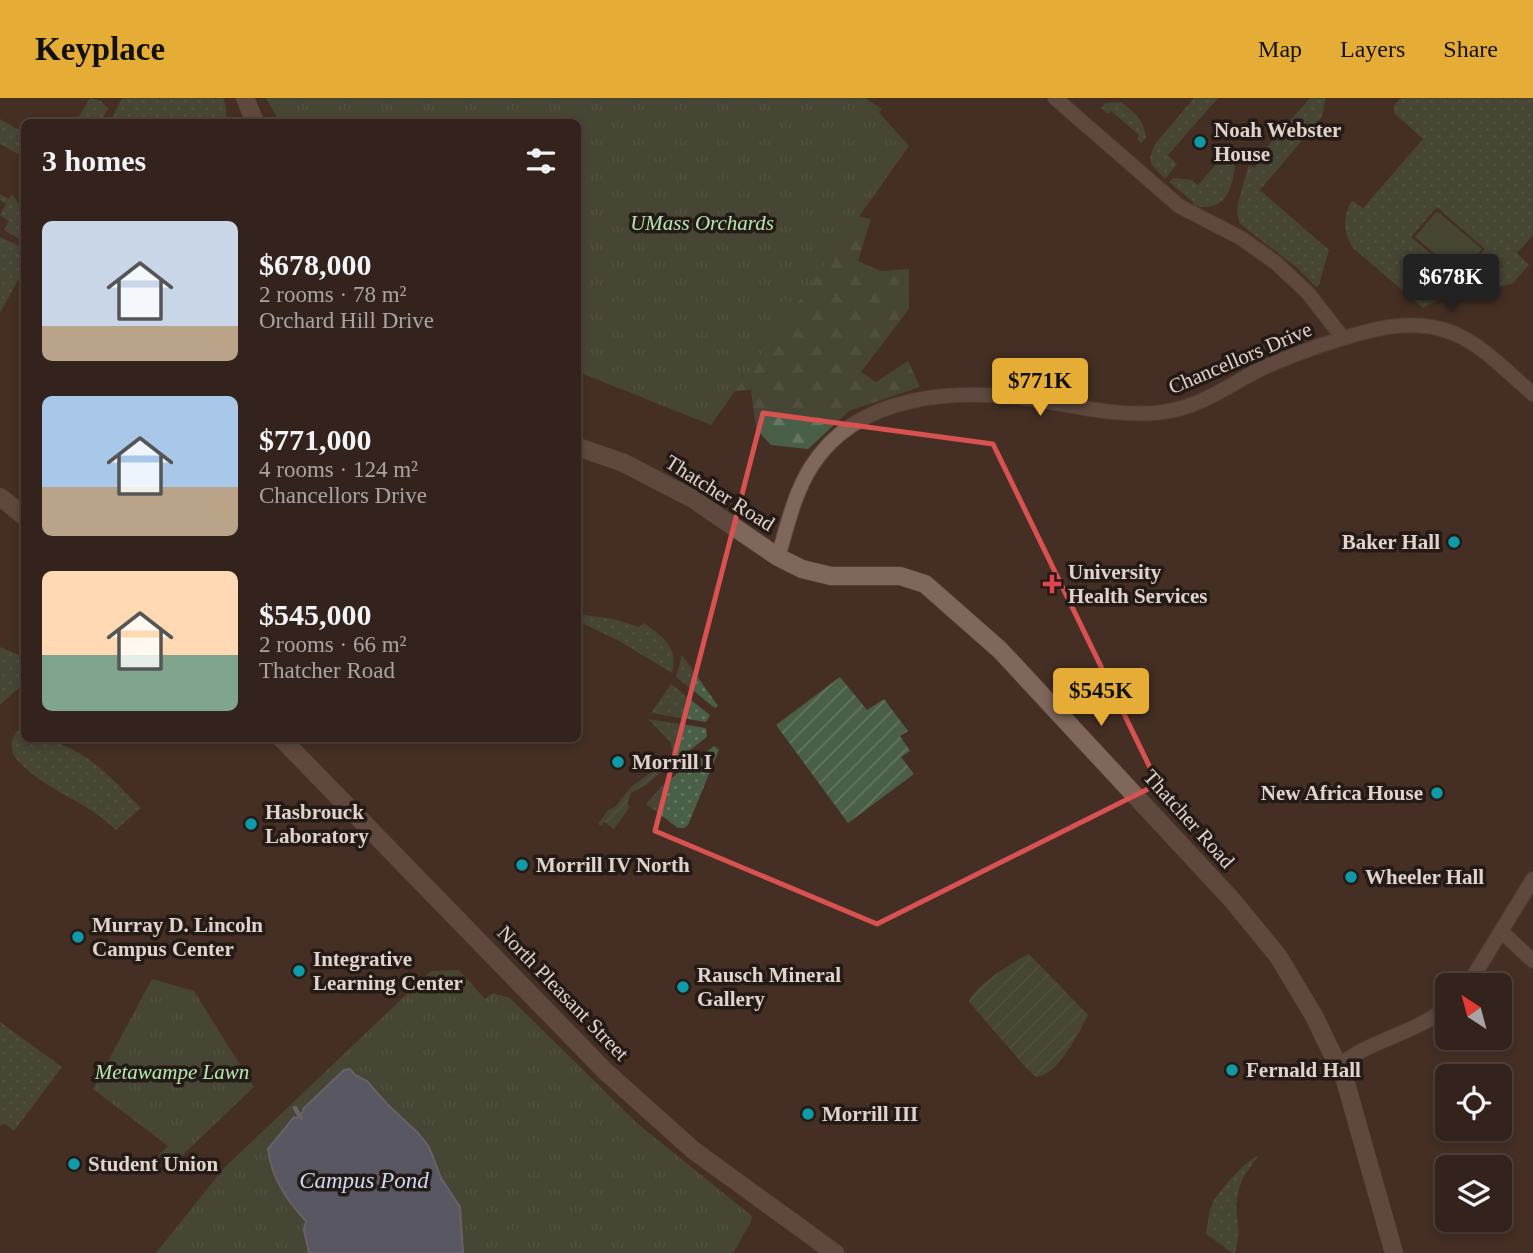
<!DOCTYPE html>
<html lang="en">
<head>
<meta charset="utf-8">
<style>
	body { margin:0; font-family:Georgia,serif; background:#3f2f29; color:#f1f3f6; height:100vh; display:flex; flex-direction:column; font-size:26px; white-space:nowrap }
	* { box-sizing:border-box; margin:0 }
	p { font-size:23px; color:#a9a4a3 }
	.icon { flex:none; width:38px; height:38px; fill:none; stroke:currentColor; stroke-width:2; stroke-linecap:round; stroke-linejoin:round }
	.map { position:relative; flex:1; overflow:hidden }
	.side { position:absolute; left:21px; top:21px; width:560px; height:623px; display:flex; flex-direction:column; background:#34231c; border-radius:10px; box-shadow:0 4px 10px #0003,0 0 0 2px #4e403b }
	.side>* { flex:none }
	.needle { width:46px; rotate:324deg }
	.tools { position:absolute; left:1435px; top:875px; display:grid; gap:14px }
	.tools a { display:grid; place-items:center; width:77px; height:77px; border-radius:10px; background:#34231c; box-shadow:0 4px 10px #0003,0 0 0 2px #4e403b; font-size:35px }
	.price { position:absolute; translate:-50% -60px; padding:0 16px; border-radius:7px; background:#e5ad35; color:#111; font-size:23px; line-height:46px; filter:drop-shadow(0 2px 4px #0008) }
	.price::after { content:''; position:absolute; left:50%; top:42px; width:21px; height:16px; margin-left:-10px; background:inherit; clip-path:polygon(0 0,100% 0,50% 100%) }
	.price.current { background:#222; color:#fff }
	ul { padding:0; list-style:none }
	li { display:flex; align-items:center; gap:21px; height:175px; padding:0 21px }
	li span { display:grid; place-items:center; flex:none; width:196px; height:140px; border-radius:10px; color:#555 }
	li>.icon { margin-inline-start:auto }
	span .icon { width:84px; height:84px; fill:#fffc; stroke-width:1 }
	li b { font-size:30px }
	h2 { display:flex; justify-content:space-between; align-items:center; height:84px; padding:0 21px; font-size:30px }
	header { display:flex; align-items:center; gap:42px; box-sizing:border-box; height:98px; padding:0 35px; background:#e5ad35; color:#111 }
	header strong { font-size:33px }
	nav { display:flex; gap:38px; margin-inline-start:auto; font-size:24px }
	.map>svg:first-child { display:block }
	.grass { fill:url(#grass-dots); fill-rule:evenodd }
	.forest { fill:url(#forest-firs) }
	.park { fill:url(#park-tufts) }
	.garden { fill:url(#garden-furrows) }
	.pitch { fill:#4a5f48 }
	.water { fill:#7188ae; stroke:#929eb7; stroke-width:2 }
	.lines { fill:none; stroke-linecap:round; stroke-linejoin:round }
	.stream { stroke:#929eb7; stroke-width:4.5 }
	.street-casing { stroke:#5d4b43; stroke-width:16 }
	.secondary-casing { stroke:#5d4b43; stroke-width:19 }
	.street { stroke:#7f675b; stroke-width:14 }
	.secondary { stroke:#7f675b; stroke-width:18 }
	.marked { fill:none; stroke:#d85251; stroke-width:5; stroke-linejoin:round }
	.culture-dot { fill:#0f9aa8; stroke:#241a16; stroke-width:2.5 }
	.health-dot { fill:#e0444e; stroke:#241a16; stroke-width:2.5 }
	.labels { text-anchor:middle; stroke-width:7; stroke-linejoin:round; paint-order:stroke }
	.poi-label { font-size:21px; font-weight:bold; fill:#e0d2cc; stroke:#241a16; text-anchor:start }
	.park-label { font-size:21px; font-style:italic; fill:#b5e9b1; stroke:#241a16 }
	.street-label { font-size:21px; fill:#e0d2cc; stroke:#241a16 }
	.water-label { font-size:23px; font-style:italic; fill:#ccdaf3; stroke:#241a16 }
</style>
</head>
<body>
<header>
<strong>Keyplace</strong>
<nav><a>Map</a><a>Layers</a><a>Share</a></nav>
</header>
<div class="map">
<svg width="1533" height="1155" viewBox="0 0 1533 1155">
	<defs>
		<pattern id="grass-dots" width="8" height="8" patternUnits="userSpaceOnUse" patternTransform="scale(1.75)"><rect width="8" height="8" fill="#4a5f48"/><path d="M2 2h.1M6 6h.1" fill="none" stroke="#647561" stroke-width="1.8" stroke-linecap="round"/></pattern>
		<pattern id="forest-firs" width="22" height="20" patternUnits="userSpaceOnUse" patternTransform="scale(1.75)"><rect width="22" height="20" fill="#4a5f48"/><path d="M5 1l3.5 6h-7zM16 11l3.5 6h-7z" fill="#647561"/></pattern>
		<pattern id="park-tufts" width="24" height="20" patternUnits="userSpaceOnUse" patternTransform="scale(1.75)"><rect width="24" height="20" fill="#4a5f48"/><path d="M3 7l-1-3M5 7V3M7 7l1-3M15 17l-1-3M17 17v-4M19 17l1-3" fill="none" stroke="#647561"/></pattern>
		<pattern id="garden-furrows" width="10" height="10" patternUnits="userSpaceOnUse" patternTransform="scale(1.75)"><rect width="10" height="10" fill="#4a5f48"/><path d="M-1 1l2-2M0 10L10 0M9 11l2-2" fill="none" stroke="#647561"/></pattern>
	</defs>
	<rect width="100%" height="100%" fill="#452f25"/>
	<g class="grass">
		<polygon points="90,0 101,3 108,10 101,24 76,24"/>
		<path d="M122 0H223C227 8 227 16 225 24H110Z"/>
		<polygon points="1194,0 1218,0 1168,57 1177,66 1165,81 1151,66 1150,59 1155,46"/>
		<polygon points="1310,0 1326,0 1322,19 1260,92 1329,152 1319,187 1316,189 1296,169 1240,126 1237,116 1238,105 1248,69 1250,67 1254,70 1263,60 1260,57"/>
		<path d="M1401 0H1533V137L1517 155 1529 167 1512 186 1444 199 1423 210 1353 150C1343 134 1343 123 1350 105L1353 103 1363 110 1423 41 1394 15V8ZM1437 109 1485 151 1460 181 1411 139Z"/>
		<path d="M1121 4C1136 16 1144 22 1146 40L1141 45 1137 41 1139 37 1111 13 1108 16 1101 10 1105 5Z"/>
		<polygon points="0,21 24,35 24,46 18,56 0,46"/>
		<path d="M1225 56C1226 57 1233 62 1234 63 1236 68 1234 75 1233 80 1228 103 1216 114 1192 107L1193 104 1169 84 1174 80 1192 82 1198 87Z"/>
		<polygon points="0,96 9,101 12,96 24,114 24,144 4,132 9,123 0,117 6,106 0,102"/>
		<polygon points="0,139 24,150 24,171 0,215"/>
		<path d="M578 516 614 521 639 529 644 525C663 539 679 549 672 575L619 543 578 523Z"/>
		<polygon points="0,549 24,559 24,585 0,607"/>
		<polygon points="682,557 718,608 715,610 676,579"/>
		<polygon points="671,586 710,617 706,624 651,615"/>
		<polygon points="648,621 706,630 707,639 674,664 671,645"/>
		<path d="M24 629V640C78 640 106 675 141 710L116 732C84 700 43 694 14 658 9 645 12 635 24 629Z"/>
		<polygon points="714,648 719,652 688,727 684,730 678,730 646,706 665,685"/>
		<polygon points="0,924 62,969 14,1033 4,1025 0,1028"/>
		<path d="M1258 1058 1243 1080 1239 1091 1236 1108 1239 1136 1235 1155H1232L1206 1136C1208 1125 1209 1111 1214 1102 1222 1090 1245 1063 1258 1058Z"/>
	</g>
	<polygon class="forest" points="266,0 865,0 882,11 866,31 840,114 871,121 858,163 881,173 909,171 909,211 861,274 876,284 908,263 920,289 849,313 808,351 771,347 756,331 751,292 709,295 578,24 280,24"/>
	<g class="park">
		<polygon points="266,0 866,0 909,48 711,327 578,274 578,24 280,24"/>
		<polygon points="459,872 485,901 493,895 510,900 638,1026 752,1118 751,1124 733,1155 156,1155 224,1070 431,873"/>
		<polygon points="152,881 194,893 254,989 169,1070 156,1060 168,1048 93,991"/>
	</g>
	<g class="garden">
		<polygon points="840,579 867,612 884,601 908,633 900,638 910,653 901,659 914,676 848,725 776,627"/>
		<polygon points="664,665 667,669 646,687 631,695 627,706 630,709 614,731 604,724 601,728 598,726 608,712 615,709 631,689"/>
		<path d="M1029 856 1088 917C1078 935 1058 978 1036 979L1027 971 969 904C972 890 1015 862 1029 856Z"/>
	</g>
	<polygon class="pitch" points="1437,113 1482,151 1460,177 1415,139"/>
	<path class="water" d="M350 971 355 977 367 983 388 1007 418 1035 429 1049 441 1080 460 1109 463 1155H309L304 1132 306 1123C287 1103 271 1079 268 1051L294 1019 296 1020 304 1013 303 1011 344 972Z"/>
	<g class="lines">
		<polyline class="stream" points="295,1010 301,1020"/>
		<g class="street-casing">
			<g id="street">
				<polyline points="1055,0 1179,108 1241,140 1276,165 1308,195 1343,240"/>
				<path d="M778 459C787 429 794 396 811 369 858 294 959 290 1037 302 1076 308 1125 320 1163 314 1199 309 1225 290 1255 274 1275 263 1297 256 1319 248 1362 234 1408 217 1453 235 1483 247 1509 276 1533 296"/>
				<polyline points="1502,834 1533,863"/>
				<polyline points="1468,887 1533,781"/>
				<path d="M1339 967C1372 942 1414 935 1447 910"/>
			</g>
		</g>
		<g class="secondary-casing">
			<g id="secondary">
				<polyline points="245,0 255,24"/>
				<polyline points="578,349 624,365 693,401 778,459 802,471 831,478 900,478 925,486 1000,552 1233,803 1278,858 1314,918 1345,982 1394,1155"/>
				<polyline points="0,399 24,418"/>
				<polyline points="281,640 605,973 693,1052 835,1155"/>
			</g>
		</g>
		<use href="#street" class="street"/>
		<use href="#secondary" class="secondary"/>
	</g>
	<path d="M0 0H1533V1155H0ZM763 315 993 346 1158 686 877 826 655 733Z" fill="#452f25" fill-opacity=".55" fill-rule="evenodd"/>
	<path class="marked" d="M763 315 993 346 1158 686 877 826 655 733Z"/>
	<g class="culture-dot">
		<circle cx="1200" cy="44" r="7"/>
		<circle cx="1454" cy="444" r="7"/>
		<circle cx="618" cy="664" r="7"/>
		<circle cx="1437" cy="695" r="7"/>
		<circle cx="251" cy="726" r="7"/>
		<circle cx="522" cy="767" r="7"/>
		<circle cx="1351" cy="779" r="7"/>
		<circle cx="78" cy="839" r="7"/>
		<circle cx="299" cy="873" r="7"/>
		<circle cx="683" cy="889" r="7"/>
		<circle cx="1232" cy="972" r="7"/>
		<circle cx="808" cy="1016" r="7"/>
		<circle cx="74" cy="1066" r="7"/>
	</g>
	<path class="health-dot" d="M1048.5 475.5h7v7h7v7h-7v7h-7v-7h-7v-7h7z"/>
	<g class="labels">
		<g class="poi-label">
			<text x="1214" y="39">Noah Webster<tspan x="1214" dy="24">House</tspan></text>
			<text x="1440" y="451" text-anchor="end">Baker Hall</text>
			<text x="1068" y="481">University<tspan x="1068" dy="24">Health Services</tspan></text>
			<text x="632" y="671">Morrill I</text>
			<text x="1423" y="702" text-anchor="end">New Africa House</text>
			<text x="265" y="721">Hasbrouck<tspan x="265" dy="24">Laboratory</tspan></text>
			<text x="536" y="774">Morrill IV North</text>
			<text x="1365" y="786">Wheeler Hall</text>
			<text x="92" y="834">Murray D. Lincoln<tspan x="92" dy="24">Campus Center</tspan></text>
			<text x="313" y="868">Integrative<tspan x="313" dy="24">Learning Center</tspan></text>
			<text x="697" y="884">Rausch Mineral<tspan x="697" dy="24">Gallery</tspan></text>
			<text x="1246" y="979">Fernald Hall</text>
			<text x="822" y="1023">Morrill III</text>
			<text x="88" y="1073">Student Union</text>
		</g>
		<g class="park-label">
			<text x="702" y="132">UMass Orchards</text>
			<text x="172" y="981">Metawampe Lawn</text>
		</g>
		<g class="street-label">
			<text transform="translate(1240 260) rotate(-23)" y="7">Chancellors Drive</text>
			<text transform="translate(720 395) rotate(32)" y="7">Thatcher Road</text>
			<text transform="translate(1189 721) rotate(48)" y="7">Thatcher Road</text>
			<text transform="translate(563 895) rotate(46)" y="7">North Pleasant Street</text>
		</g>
		<g class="water-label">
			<text x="364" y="1090">Campus Pond</text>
		</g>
	</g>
</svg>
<div class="tools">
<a><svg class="needle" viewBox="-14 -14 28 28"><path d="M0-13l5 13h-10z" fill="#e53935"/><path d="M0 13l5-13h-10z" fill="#a9a4a3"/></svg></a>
<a><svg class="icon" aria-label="locate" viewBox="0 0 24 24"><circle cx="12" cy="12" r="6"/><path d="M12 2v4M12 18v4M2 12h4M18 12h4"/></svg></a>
<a><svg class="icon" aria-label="layers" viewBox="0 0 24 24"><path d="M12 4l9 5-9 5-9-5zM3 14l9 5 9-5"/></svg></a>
</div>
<b class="price current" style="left:1451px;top:216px">$678K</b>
<b class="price" style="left:1040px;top:320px">$771K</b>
<b class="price" style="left:1101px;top:630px">$545K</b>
<section class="side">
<h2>3 homes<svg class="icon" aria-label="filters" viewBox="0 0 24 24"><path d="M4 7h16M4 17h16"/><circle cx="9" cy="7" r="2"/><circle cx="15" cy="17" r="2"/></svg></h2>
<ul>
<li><span style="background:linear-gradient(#c9d6e8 75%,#b9a48a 0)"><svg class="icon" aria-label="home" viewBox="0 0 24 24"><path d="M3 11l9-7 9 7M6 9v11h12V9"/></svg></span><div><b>$678,000</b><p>2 rooms · 78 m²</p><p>Orchard Hill Drive</p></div></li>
<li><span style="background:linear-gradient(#a9c7e8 65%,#b9a48a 0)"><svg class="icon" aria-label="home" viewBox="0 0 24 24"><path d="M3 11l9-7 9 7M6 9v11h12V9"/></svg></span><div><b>$771,000</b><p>4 rooms · 124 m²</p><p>Chancellors Drive</p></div></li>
<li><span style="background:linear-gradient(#ffd9b3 60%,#7fa58c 0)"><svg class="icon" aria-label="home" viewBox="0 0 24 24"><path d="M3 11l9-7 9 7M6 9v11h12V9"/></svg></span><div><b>$545,000</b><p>2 rooms · 66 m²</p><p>Thatcher Road</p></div></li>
</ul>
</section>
</div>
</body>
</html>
